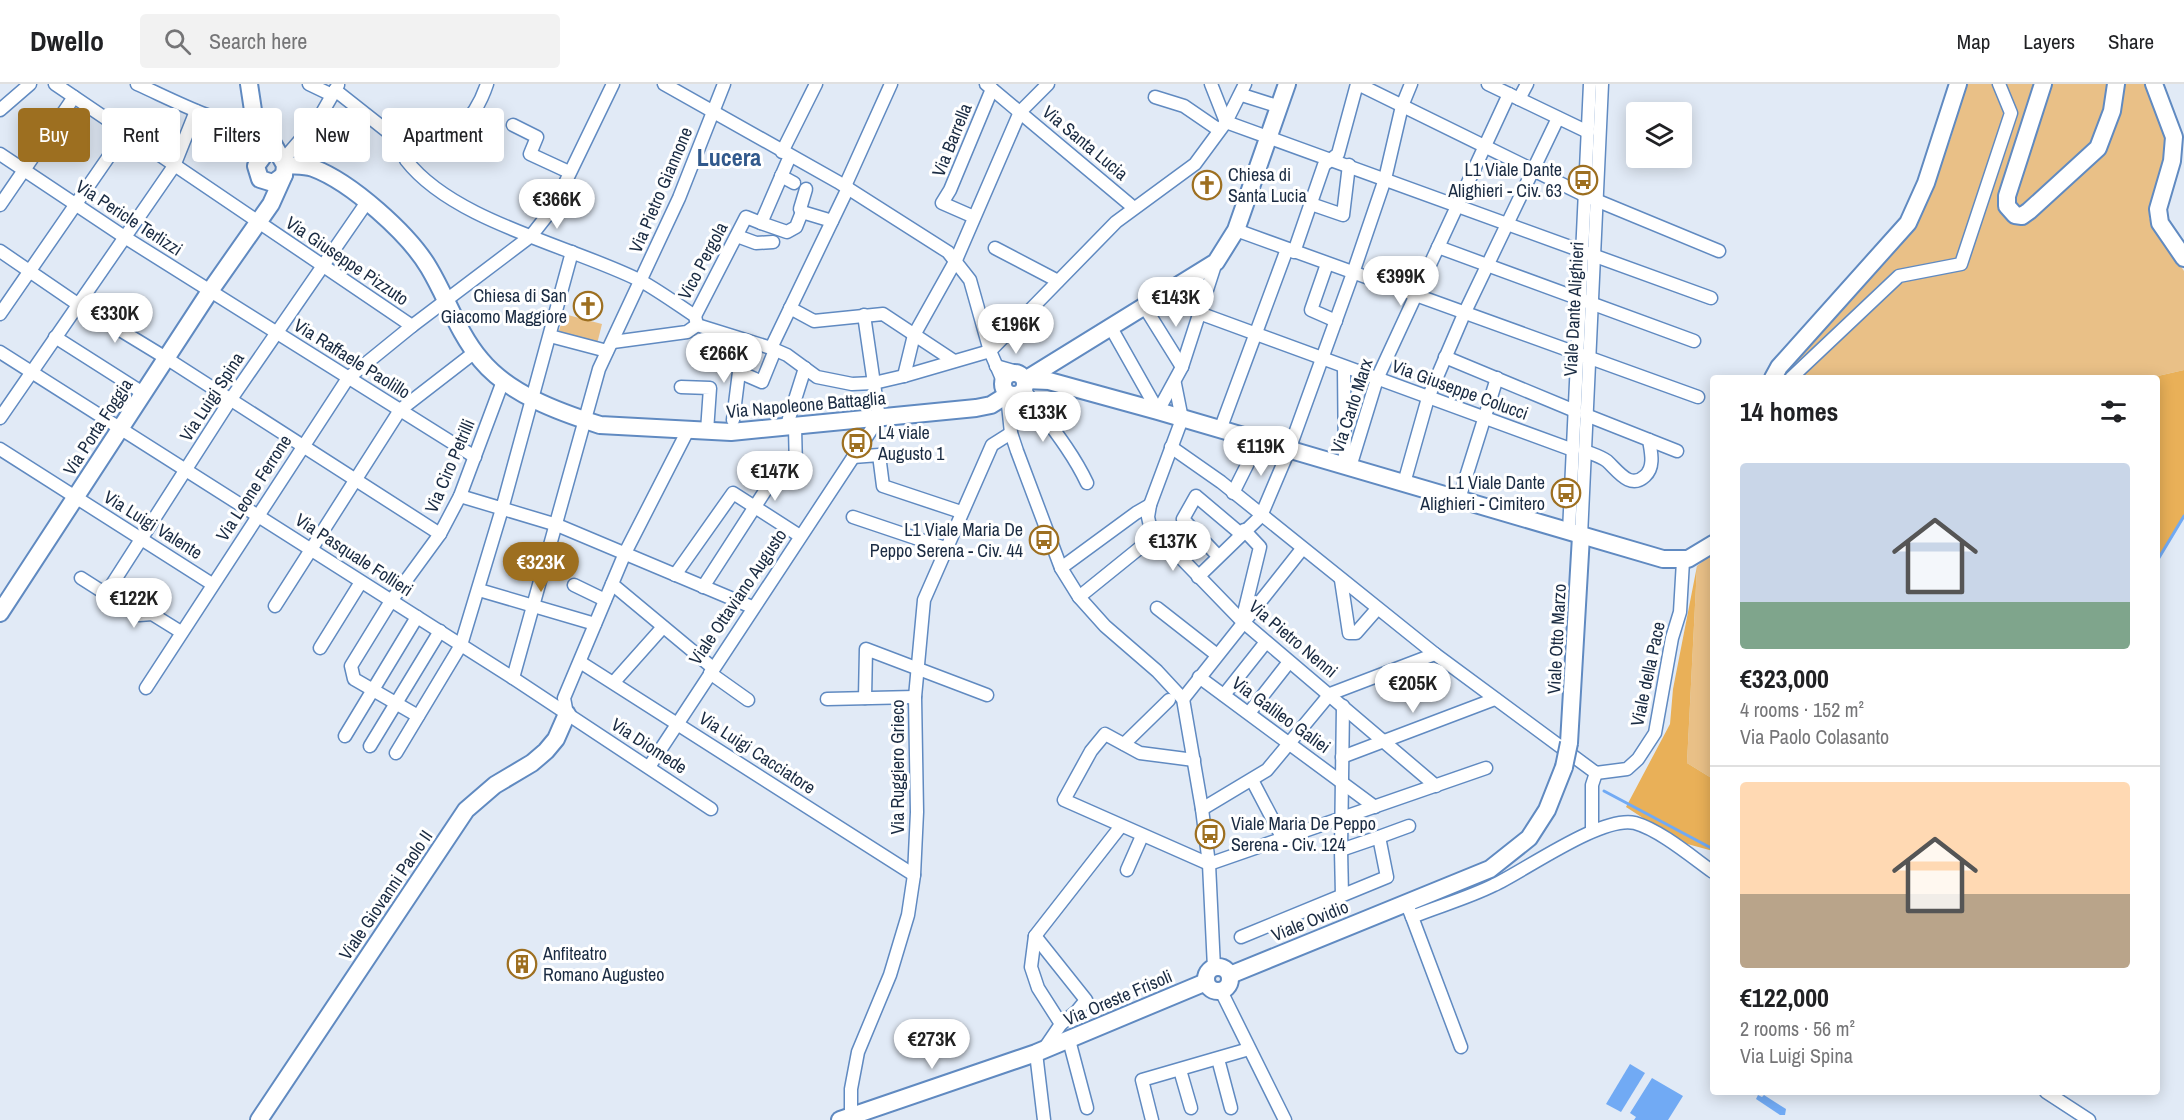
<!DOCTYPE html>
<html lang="en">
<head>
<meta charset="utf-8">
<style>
	body { margin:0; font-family:"Archivo Narrow",sans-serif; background:#f2f2f2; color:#202124; height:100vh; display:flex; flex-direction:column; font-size:22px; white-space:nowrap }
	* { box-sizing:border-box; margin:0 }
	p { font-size:20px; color:#757577 }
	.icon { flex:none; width:33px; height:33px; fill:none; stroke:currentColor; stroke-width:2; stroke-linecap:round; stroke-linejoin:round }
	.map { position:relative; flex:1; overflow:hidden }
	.side { position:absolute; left:1710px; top:291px; width:450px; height:720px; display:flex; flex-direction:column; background:#fff; border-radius:6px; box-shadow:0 3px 15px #0003 }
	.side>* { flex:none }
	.banner { position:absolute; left:18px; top:24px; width:570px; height:54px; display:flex; gap:12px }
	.fabs { position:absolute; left:1626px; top:18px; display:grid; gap:12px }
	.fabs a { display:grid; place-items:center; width:66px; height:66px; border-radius:6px; background:#fff; box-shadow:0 3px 15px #0003; font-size:30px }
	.price { position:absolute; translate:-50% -51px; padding:0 14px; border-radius:21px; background:#fff; color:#222; font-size:20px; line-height:39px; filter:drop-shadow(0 2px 3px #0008) }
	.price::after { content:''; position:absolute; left:50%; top:36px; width:18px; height:14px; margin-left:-9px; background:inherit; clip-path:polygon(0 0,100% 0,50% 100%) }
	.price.on { background:#9d6f20; color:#fff }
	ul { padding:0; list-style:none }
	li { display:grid; align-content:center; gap:12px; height:318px; padding:0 30px }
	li+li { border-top:2px solid #e0e0e0 }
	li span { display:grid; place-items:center; height:186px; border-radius:6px; color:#555 }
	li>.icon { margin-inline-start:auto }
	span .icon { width:108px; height:108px; fill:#fffc; stroke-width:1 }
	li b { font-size:26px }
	h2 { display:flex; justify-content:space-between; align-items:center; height:72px; padding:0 30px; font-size:26px }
	.pill { padding:0 21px; border-radius:6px; background:#fff; box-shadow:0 3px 15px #0003; font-size:21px; line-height:54px }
	.pill.on { background:#9d6f20; color:#fff }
	header { display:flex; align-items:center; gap:36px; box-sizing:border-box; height:84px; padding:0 30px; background:#fff; border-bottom:2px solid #e0e0e0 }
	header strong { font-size:28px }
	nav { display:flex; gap:33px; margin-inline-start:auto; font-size:21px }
	.search { width:420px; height:54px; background:#f2f2f2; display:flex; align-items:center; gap:15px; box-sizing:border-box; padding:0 21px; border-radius:6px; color:#757577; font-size:22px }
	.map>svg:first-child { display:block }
	.green { fill:#e9c087 }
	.forest { fill:#e9b058 }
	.water { fill:#71aaf4 }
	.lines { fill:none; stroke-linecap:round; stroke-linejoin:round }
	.stream { stroke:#71aaf4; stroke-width:3 }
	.minor-casing { stroke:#608ac1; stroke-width:15 }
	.major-casing { stroke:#608ac1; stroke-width:20 }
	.minor { stroke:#fff; stroke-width:12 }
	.major { stroke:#fff; stroke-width:16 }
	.major-bridge-casing { stroke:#608ac1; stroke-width:20; stroke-linecap:butt }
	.major-bridge { stroke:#fff; stroke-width:16 }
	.labels { text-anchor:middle; stroke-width:6; stroke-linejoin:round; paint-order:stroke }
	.street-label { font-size:18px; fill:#1a2b42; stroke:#fff }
	.poi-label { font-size:18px; fill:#1a2b42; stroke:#fff; text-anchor:end }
	.district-label { font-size:24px; font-weight:bold; fill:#31598c; stroke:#fff }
</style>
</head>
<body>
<header>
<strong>Dwello</strong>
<div class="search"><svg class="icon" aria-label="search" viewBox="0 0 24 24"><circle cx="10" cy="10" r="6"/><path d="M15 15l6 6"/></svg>Search here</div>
<nav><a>Map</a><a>Layers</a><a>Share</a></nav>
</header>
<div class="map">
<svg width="2184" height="1036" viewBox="0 0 2184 1036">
	<rect width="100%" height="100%" fill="#e1eaf6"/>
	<g class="green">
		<polygon points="1965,0 2147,0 2167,56 2167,73 2152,112 2149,134 2184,187 2184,286 2149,294 1781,294 1784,286 1885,174 1915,146 1951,54"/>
		<polygon points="564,230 602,240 597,260 558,250"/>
		<polygon points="1713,469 1713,695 1687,679 1697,482"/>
	</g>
	<g class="forest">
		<polygon points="2184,286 2184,432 2157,477 2157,294 2149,294"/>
		<polygon points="1697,482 1687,679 1713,695 1713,767 1680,758 1626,723 1670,640 1673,605"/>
	</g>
	<g class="water">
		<polygon points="1630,980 1645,989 1621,1028 1606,1020"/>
		<polygon points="1652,994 1683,1012 1668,1036 1634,1036 1636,1033 1630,1029"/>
		<polygon points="1758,1011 1762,1013 1764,1011 1786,1025 1785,1031 1780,1031 1756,1015"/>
	</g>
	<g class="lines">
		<g class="stream">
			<polyline points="2157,477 2184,432"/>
			<polyline points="1604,707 1713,765"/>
		</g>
		<g class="minor-casing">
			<g id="minor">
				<polyline points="55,0 412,242 531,152 553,124 613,0"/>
				<path d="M137 0C175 17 213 38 255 44"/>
				<polyline points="309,0 332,11"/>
				<polyline points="664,0 838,98 948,168 970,196 990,267 1003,297"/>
				<polyline points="986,0 1134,124"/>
				<polyline points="1211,0 1226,38 1711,214"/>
				<polyline points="1358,0 1586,112 1719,167"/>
				<polyline points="1488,0 1588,48"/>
				<polyline points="335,6 411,66"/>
				<polyline points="1242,11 1280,23"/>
				<polyline points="1155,13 1184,22 1219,46"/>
				<polyline points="1519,15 1527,0"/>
				<polyline points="0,26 30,0"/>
				<polyline points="322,29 338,1"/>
				<polyline points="513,41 537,53 530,70 569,88"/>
				<path d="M411 66 406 76C454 138 572 162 641 197 659 207 677 220 695 232L697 241"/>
				<path d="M411 66C451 57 474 39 487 0"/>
				<polyline points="782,68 816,0"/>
				<polyline points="0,70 126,154 475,373"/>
				<polyline points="283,76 315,39"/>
				<polyline points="781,92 794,99"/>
				<polyline points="845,102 891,0"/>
				<polyline points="1311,120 1343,131 1349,81"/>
				<polyline points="0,121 74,13"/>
				<polyline points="802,128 800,125 806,105"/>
				<polyline points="974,133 942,119 950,106 992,5"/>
				<polyline points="761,139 787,148 796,143 802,128 832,137"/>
				<polyline points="1236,146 1698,313"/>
				<polyline points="737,152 756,159 773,158"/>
				<polyline points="1438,163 1694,257"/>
				<polyline points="995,164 1058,197"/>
				<polyline points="0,167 79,221 166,274 440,450"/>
				<polyline points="1294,168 1324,81 1338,70 1357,0"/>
				<polyline points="1327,180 1311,226 1336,237"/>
				<polyline points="1144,222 1182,283"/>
				<polyline points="790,224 814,237 883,230 954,277"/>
				<polyline points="1199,229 1573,366"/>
				<polyline points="0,230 125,49"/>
				<polyline points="695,232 746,133 761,139 790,72"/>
				<polyline points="697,241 771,264 787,271 817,293 852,300 874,299 904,292 990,267 1116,138 1195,80 1226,38 1245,0"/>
				<polyline points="1110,242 1158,327 1182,283 1216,178"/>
				<polyline points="550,252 607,267"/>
				<polyline points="55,253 143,309"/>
				<polyline points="613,258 687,248 697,241"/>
				<polyline points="771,264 848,104"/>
				<polyline points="0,268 513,594 711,725"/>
				<polyline points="1445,273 1575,327"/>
				<polyline points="996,282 1017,288"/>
				<polyline points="1344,283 1345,382"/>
				<polyline points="904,292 914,251 956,176 1020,28 1048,0"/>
				<polyline points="1791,294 1899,192 1961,180 2011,29 1999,0"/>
				<polyline points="1175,300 1182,335 1150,421 1148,433 1150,442 1242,537 1436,702"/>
				<polyline points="681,303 710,304 707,347"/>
				<path d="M1023 304C1045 335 1071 365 1087 399"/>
				<polyline points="1007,311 1011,349 1017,367 1061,484 1079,513 1105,542 1157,587 1183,615 1202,725 1209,780 1214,884"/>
				<polyline points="1586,331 1677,367"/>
				<polyline points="0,334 174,82 196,27"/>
				<polyline points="733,336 739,288 762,298 775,266"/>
				<polyline points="786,344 805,284"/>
				<polyline points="1220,346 1287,165"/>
				<polyline points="1171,363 1221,398 1435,570 1596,689 1627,685 1638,675 1655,649 1672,554 1680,528 1683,477"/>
				<polyline points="0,365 212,500"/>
				<path d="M1585 367C1592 370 1600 372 1607 377 1618 387 1630 406 1645 392 1655 383 1651 368 1649 356"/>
				<polyline points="853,373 879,371 883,402 961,428"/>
				<polyline points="1350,383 1377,295 1509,10"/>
				<polyline points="1404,399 1428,314 1464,230 1558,34"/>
				<polyline points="1233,409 1259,357"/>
				<polyline points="460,412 557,441 752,523"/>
				<polyline points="1459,415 1497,294"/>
				<polyline points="853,433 945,464"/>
				<polyline points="1569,448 1590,0"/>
				<polyline points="1581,452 1602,0"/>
				<polyline points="1218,472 1183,435 1196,412 1241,450"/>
				<polyline points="1061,484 1136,429 1150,421"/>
				<polyline points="675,491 733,409 800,452"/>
				<polyline points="1198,493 1261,432 1289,366 1353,189 1385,95 1402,22 1411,0"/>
				<polyline points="81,494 139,531 152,530 181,548"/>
				<polyline points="1341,496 1349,549 1356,549 1377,525"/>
				<polyline points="612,500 713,584"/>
				<polyline points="574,501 605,516"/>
				<polyline points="703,503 778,387 796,386 795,343"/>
				<polyline points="479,506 595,540"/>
				<polyline points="1079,513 1157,450"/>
				<polyline points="139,521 111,502 231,315 367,118"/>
				<polyline points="275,522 400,326 475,268"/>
				<polyline points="1157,524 1217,571"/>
				<polyline points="1243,533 1260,463 1244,446"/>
				<polyline points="320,564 361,498"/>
				<polyline points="580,578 914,791"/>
				<polyline points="710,589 748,616"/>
				<polyline points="1199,593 1375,723"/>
				<polyline points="513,594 599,285 679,114 724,0"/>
				<polyline points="614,598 663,543"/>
				<polyline points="146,604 348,294 412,242"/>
				<polyline points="1224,611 1266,558"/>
				<polyline points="865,614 866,565 987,611"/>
				<polyline points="827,615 915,613"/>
				<polyline points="1183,615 1302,465"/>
				<polyline points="1249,629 1289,578"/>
				<polyline points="567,630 564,614 625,469 688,346"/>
				<polyline points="418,632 354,595 351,582 391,517 440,450 460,412 503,297"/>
				<polyline points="345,652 417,533"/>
				<polyline points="1124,660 1169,616"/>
				<polyline points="370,662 440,547"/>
				<polyline points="396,669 461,561 502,425 572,168"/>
				<polyline points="1342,673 1495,615"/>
				<polyline points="1194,676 1140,669 1105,650 1091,667 1064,716 1209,780 1486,684"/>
				<polyline points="649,683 879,334 864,231"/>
				<polyline points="1252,696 1283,755"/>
				<polyline points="1202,725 1267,686 1330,610 1435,570"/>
				<polyline points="1592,747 1592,701 1596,689"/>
				<polyline points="1379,753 1409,742"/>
				<polyline points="1341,766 1342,811"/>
				<polyline points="1127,786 1142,752"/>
				<path d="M1406 818 1412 833C1439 822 1468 814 1494 801 1526 786 1602 731 1635 739 1660 746 1692 773 1713 788"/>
				<polyline points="1412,833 1461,963"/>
				<polyline points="1035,852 1086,916 1077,927 1061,940"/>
				<polyline points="1241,853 1387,793 1379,753 1341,766 1343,622"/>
				<polyline points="1221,907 1285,1036"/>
				<polyline points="1069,956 1087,1024"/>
				<polyline points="1044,965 1061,940 1038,904 1031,883 1035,852 1121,742"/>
				<polyline points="1036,969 1044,1036"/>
				<polyline points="1218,975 1231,1024"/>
				<polyline points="1180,986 1191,1024"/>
				<polyline points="2046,1008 2089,1036"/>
				<polyline points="851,1031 851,1005 858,968 890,891 908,831 914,791 917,728 915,613 924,516 992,361 1011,349"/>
				<polyline points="1152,1036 1142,996 1249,965"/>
			</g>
		</g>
		<g class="major-casing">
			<g id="major">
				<polyline points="249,0 259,66 258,77"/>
				<polyline points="2043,0 2007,112 2007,122 2015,131 2022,132 2029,127 2098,64 2112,27 2116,0"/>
				<polyline points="2154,0 2174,53 2172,77 2158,125 2160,139 2184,174"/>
				<polyline points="264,71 256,82 260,95 273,99 284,91"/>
				<path d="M285 81C294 82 305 81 313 84 351 98 409 150 429 184 447 214 458 249 481 276 509 310 559 328 600 341L731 348 976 324 991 321 1007 311"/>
				<circle cx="1014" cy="300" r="11"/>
				<polyline points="1773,294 1779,283 1908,139 1926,99 1958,0"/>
				<polyline points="1025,296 1049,297 1158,327 1663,475 1688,475 1713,460"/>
				<polyline points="1025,296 1216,178 1236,146 1287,0"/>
				<polyline points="0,529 210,207 271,120 284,91 285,81 267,49 255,44"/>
				<polyline points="1569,659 1581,452"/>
				<circle cx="1218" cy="895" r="12"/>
				<polyline points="1230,891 1490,785 1529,754 1547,726 1564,683"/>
				<polyline points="259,1036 466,726 495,701 532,679 546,667 556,655 567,630"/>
				<polyline points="840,1036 1036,969 1206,898"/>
			</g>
		</g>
		<use href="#minor" class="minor"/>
		<use href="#major" class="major"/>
		<g class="major-bridge-casing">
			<polyline id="major-bridge" points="1564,683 1569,659"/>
		</g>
		<use href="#major-bridge" class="major-bridge"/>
	</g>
	<defs>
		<g id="bus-ring" transform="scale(1.5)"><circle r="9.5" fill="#fff" stroke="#9d6f20" stroke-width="1.5"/><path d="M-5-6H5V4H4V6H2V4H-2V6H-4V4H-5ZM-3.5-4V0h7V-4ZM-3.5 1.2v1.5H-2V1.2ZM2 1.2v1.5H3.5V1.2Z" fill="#9d6f20"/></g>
		<g id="church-ring" transform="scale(1.5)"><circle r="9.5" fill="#fff" stroke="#9d6f20" stroke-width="1.5"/><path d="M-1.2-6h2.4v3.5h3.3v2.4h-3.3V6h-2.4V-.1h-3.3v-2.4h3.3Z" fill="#9d6f20"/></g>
		<g id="building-ring" transform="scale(1.5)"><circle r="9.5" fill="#fff" stroke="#9d6f20" stroke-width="1.5"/><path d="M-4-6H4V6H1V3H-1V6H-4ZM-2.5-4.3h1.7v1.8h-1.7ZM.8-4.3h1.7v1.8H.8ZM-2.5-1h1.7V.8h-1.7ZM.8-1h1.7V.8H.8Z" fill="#9d6f20"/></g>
	</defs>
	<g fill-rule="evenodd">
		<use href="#bus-ring" x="1583" y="96"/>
		<use href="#church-ring" x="1207" y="101"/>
		<use href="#church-ring" x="588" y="222"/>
		<use href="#bus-ring" x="857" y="359"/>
		<use href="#bus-ring" x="1566" y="409"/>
		<use href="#bus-ring" x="1044" y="456"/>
		<use href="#bus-ring" x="1210" y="750"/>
		<use href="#building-ring" x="522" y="880"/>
	</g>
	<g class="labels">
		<g class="street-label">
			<text transform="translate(952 56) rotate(-68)" y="6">Via Barrella</text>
			<text transform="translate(1085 59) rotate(40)" y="6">Via Santa Lucia</text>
			<text transform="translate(661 106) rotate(-67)" y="6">Via Pietro Giannone</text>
			<text transform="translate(129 134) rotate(33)" y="6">Via Pericle Terlizzi</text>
			<text transform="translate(347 177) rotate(34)" y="6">Via Giuseppe Pizzuto</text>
			<text transform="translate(703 177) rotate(-62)" y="6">Vico Pergola</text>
			<text transform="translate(1574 225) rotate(-87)" y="6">Viale Dante Alighieri</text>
			<text transform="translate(352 275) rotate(32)" y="6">Via Raffaele Paolillo</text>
			<text transform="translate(1460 306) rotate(20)" y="6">Via Giuseppe Colucci</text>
			<text transform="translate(212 313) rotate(-57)" y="6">Via Luigi Spina</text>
			<text transform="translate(806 321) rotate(-5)" y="6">Via Napoleone Battaglia</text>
			<text transform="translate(1352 322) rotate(-72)" y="6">Via Carlo Marx</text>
			<text transform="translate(98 343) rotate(-57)" y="6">Via Porta Foggia</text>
			<text transform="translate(450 382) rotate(-67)" y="6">Via Ciro Petrilli</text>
			<text transform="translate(254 404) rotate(-57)" y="6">Via Leone Ferrone</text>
			<text transform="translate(153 441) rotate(32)" y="6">Via Luigi Valente</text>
			<text transform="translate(354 471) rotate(33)" y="6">Via Pasquale Follieri</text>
			<text transform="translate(738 513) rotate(-56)" y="6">Viale Ottaviano Augusto</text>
			<text transform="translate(1293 555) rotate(40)" y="6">Via Pietro Nenni</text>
			<text transform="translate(1557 555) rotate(-87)" y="6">Viale Otto Marzo</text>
			<text transform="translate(1648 590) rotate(-78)" y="6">Viale della Pace</text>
			<text transform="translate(1281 631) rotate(36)" y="6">Via Galileo Galiei</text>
			<text transform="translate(649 662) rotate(33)" y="6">Via Diomede</text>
			<text transform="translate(757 669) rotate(33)" y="6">Via Luigi Cacciatore</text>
			<text transform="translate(898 683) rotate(-90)" y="6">Via Ruggiero Grieco</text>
			<text transform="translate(386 811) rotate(-56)" y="6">Viale Giovanni Paolo II</text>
			<text transform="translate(1310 837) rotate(-22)" y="6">Viale Ovidio</text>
			<text transform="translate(1118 914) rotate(-23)" y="6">Via Oreste Frisoli</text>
		</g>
		<g class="poi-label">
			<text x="1562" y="92">L1 Viale Dante<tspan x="1562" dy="21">Alighieri - Civ. 63</tspan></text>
			<text x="1228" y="97" text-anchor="start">Chiesa di<tspan x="1228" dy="21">Santa Lucia</tspan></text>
			<text x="567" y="218">Chiesa di San<tspan x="567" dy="21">Giacomo Maggiore</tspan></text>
			<text x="878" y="355" text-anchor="start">L4 viale<tspan x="878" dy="21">Augusto 1</tspan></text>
			<text x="1545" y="405">L1 Viale Dante<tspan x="1545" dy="21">Alighieri - Cimitero</tspan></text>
			<text x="1023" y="452">L1 Viale Maria De<tspan x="1023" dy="21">Peppo Serena - Civ. 44</tspan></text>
			<text x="1231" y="746" text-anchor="start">Viale Maria De Peppo<tspan x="1231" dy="21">Serena - Civ. 124</tspan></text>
			<text x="543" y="876" text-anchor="start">Anfiteatro<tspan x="543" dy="21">Romano Augusteo</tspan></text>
		</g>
		<g class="district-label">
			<text x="729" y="82">Lucera</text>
		</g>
	</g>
</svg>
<div class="fabs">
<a><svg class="icon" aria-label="layers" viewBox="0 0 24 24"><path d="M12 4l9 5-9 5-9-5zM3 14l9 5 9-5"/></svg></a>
</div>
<b class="price" style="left:557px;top:146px">€366K</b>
<b class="price" style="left:1401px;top:223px">€399K</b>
<b class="price" style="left:1176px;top:244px">€143K</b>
<b class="price" style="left:115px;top:260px">€330K</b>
<b class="price" style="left:1016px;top:271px">€196K</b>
<b class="price" style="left:724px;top:300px">€266K</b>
<b class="price" style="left:1043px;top:359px">€133K</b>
<b class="price" style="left:1261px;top:393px">€119K</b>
<b class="price" style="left:775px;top:418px">€147K</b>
<b class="price" style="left:1173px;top:488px">€137K</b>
<b class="price on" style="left:541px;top:509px">€323K</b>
<b class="price" style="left:134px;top:545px">€122K</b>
<b class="price" style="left:1413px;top:630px">€205K</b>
<b class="price" style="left:932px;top:986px">€273K</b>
<div class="banner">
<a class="pill on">Buy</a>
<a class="pill">Rent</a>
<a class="pill">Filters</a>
<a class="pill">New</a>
<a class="pill">Apartment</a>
</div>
<section class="side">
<h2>14 homes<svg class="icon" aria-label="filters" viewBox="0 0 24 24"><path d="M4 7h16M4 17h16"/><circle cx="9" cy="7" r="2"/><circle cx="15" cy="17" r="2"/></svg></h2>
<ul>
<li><span style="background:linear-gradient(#c9d6e8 75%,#7fa58c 0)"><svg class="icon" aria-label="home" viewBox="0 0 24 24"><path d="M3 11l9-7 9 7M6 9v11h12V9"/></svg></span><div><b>€323,000</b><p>4 rooms · 152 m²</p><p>Via Paolo Colasanto</p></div></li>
<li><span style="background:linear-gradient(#ffd9b3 60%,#b9a48a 0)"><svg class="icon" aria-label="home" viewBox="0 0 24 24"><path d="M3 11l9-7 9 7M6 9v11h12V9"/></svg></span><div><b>€122,000</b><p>2 rooms · 56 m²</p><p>Via Luigi Spina</p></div></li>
</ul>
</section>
</div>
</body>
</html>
